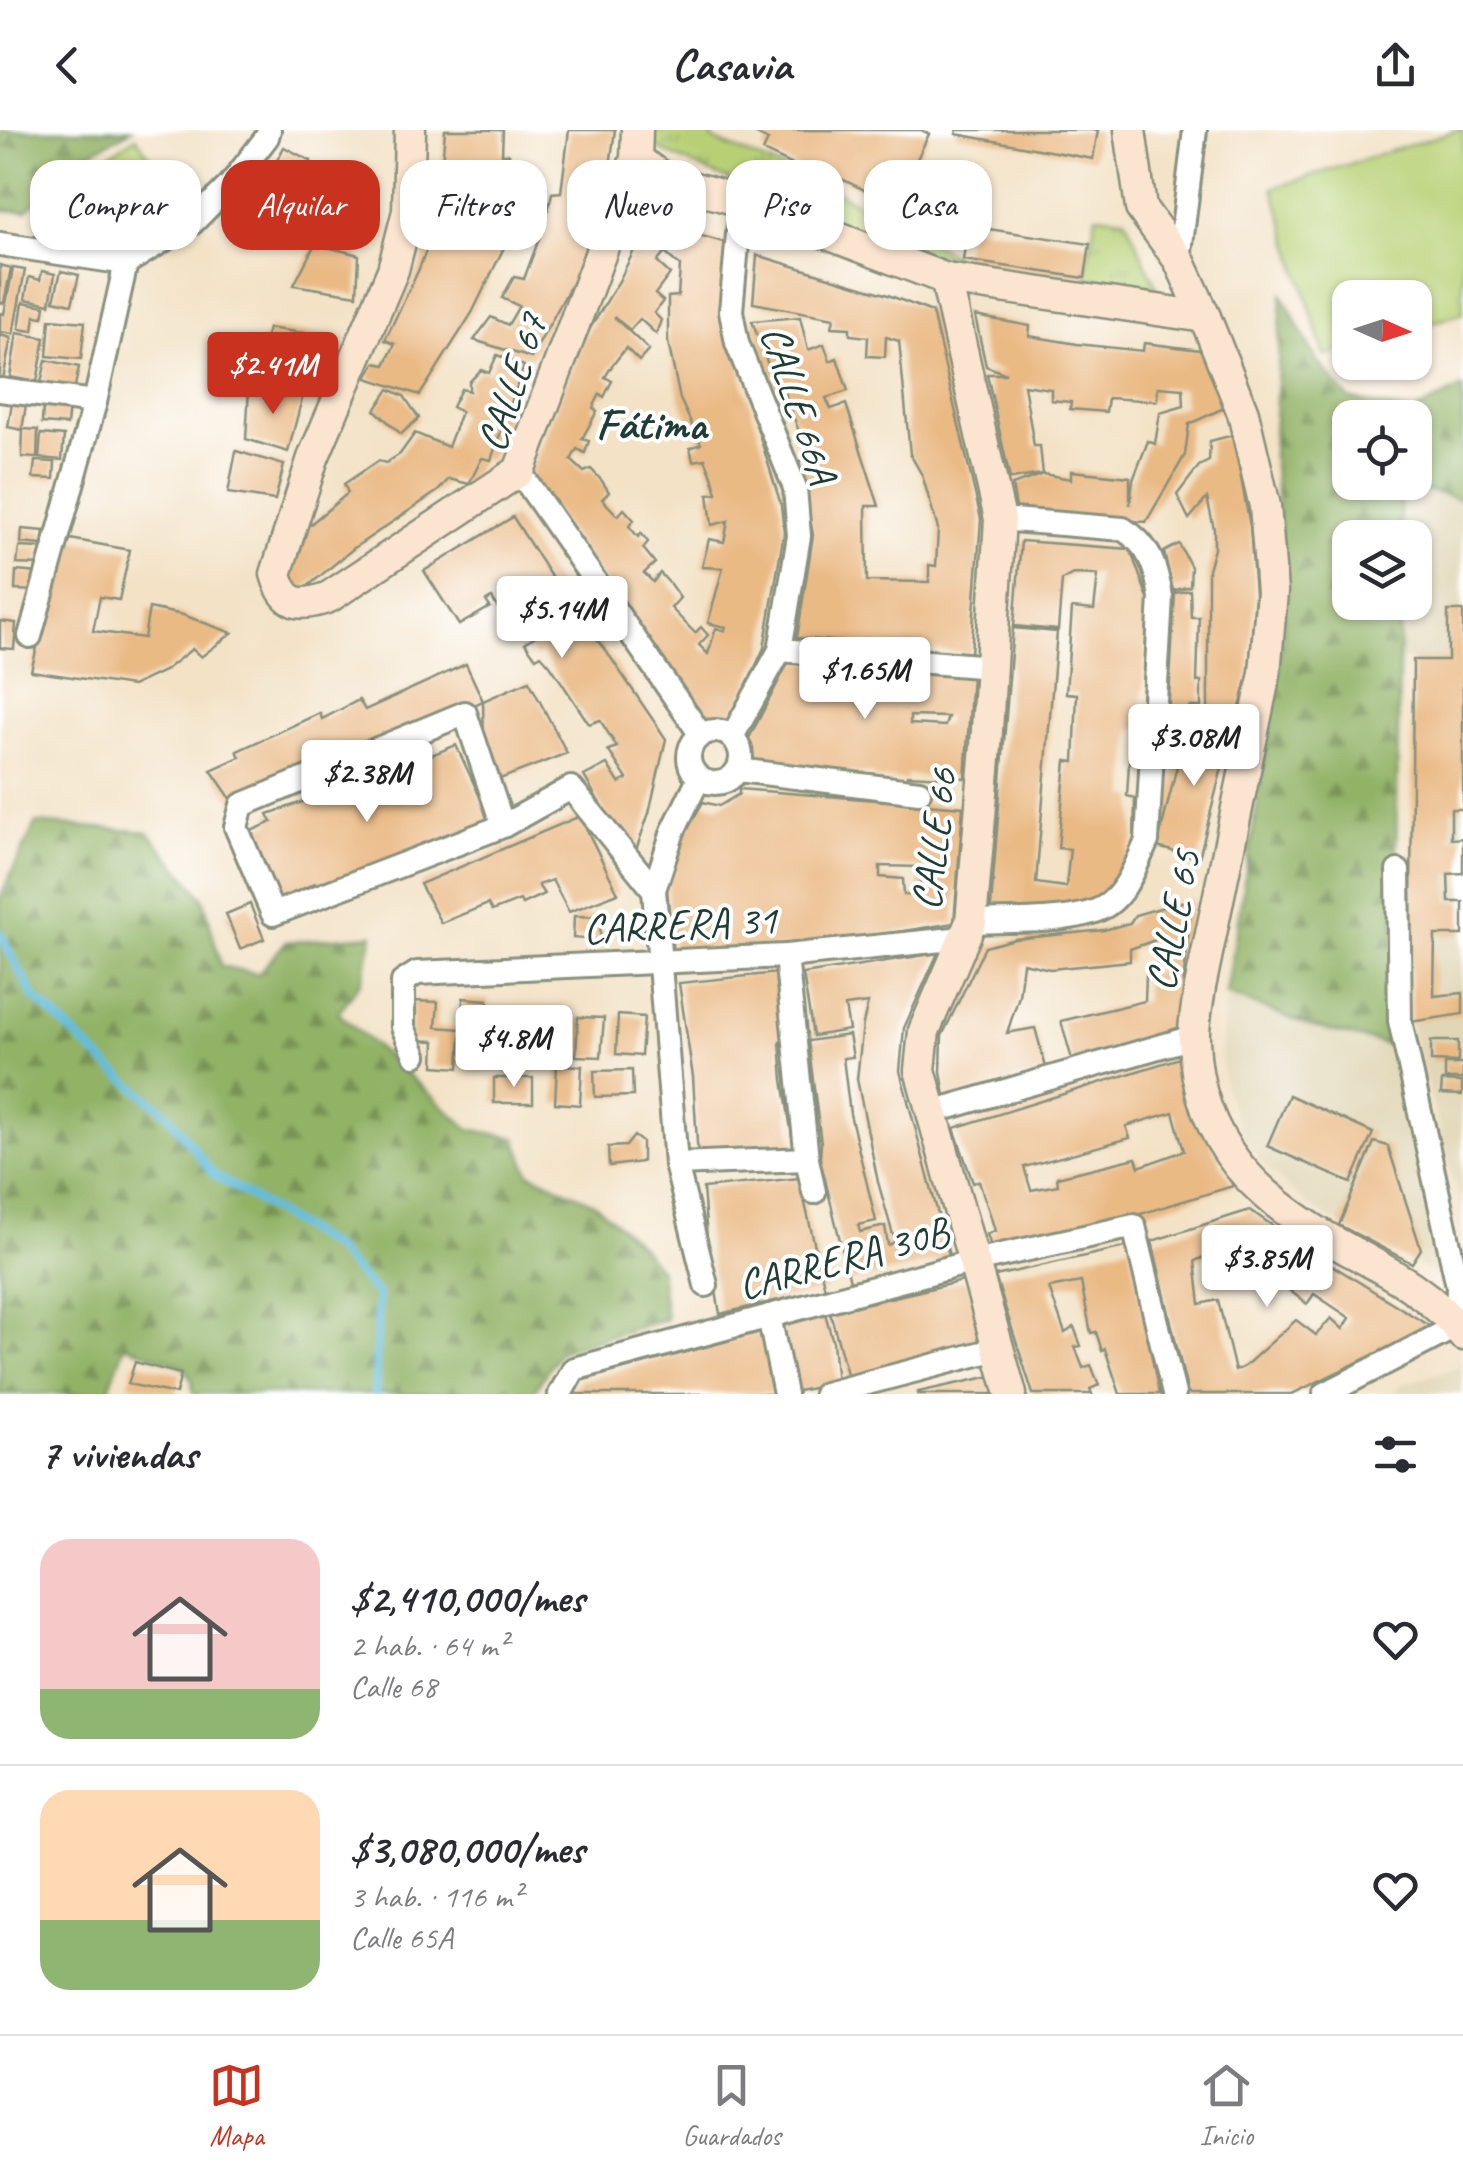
<!DOCTYPE html>
<html lang="es">
<head>
<meta charset="utf-8">
<style>
	body { margin:0; font-family:Caveat,sans-serif; background:#f2f2f3; color:#2b2b33; height:100vh; display:flex; flex-direction:column; font-size:38px; white-space:nowrap }
	* { box-sizing:border-box; margin:0 }
	p { font-size:32px; color:#7c7c81 }
	.icon { flex:none; width:55px; height:55px; fill:none; stroke:currentColor; stroke-width:2; stroke-linecap:round; stroke-linejoin:round }
	.map { position:relative; height:1264px; overflow:hidden }
	.drawer { display:flex; flex-direction:column; background:#fff; flex:1 }
	.drawer>* { flex:none }
	.top-card { position:absolute; left:30px; top:30px; width:1405px; height:90px; display:flex; gap:20px }
	.needle { width:65px; rotate:93deg }
	.tools { position:absolute; left:1332px; top:150px; display:grid; gap:20px }
	.tools a { display:grid; place-items:center; width:100px; height:100px; border-radius:20px; background:#fff; box-shadow:0 2px 8px #0004; font-size:50px }
	.price { position:absolute; translate:-50% -85px; padding:0 22px; border-radius:10px; background:#fff; color:#222; font-size:32px; line-height:65px; filter:drop-shadow(0 2px 5px #0008) }
	.price::after { content:''; position:absolute; left:50%; top:60px; width:30px; height:22px; margin-left:-15px; background:inherit; clip-path:polygon(0 0,100% 0,50% 100%) }
	.price.selected { background:#c8321e; color:#fff }
	ul { padding:0; list-style:none }
	li { display:flex; align-items:center; gap:30px; height:250px; padding:0 40px }
	li+li { border-top:2px solid #e1e1e2 }
	li span { display:grid; place-items:center; flex:none; width:280px; height:200px; border-radius:30px; color:#555 }
	li>.icon { margin-inline-start:auto }
	span .icon { width:120px; height:120px; fill:#fffc; stroke-width:1 }
	li b { font-size:42px }
	h2 { display:flex; justify-content:space-between; align-items:center; height:120px; padding:0 40px; font-size:42px }
	.pill { padding:0 35px; border-radius:30px; background:#fff; box-shadow:0 2px 8px #0004; font-size:35px; line-height:90px }
	.pill.selected { background:#c8321e; color:#fff }
	header { display:flex; justify-content:space-between; align-items:center; height:130px; padding:0 40px; background:#fff; font-size:45px; font-weight:800 }
	.tabs { display:flex; justify-content:space-around; align-items:center; height:140px; border-top:2px solid #e1e1e2; background:#fff; font-size:28px; color:#7c7c81 }
	.tabs a { display:grid; justify-items:center; gap:5px }
	.tabs .selected { color:#c8321e }
	.map>svg:first-child { display:block }
	.built { fill:#e1d7b7 }
	.grass { fill:url(#grass-tufts); stroke:#6c8654; stroke-width:2.5 }
	.forest { fill:url(#forest-firs); stroke:#58784d; stroke-width:2.5; fill-rule:evenodd }
	.pitch { fill:#b8d075; stroke:#6c8654; stroke-width:2.5 }
	.lines { fill:none; stroke-linecap:round; stroke-linejoin:round }
	.stream { stroke:#61bedf; stroke-width:8 }
	.building { fill:#eaba85; fill-rule:evenodd }
	.street-casing { stroke:#89907d; stroke-width:28 }
	.secondary-casing { stroke:#89907d; stroke-width:35 }
	.street { stroke:#fff; stroke-width:22 }
	.secondary { stroke:#fce5d0; stroke-width:30 }
	.labels { text-anchor:middle; stroke-width:8; stroke-linejoin:round; paint-order:stroke }
	.street-label { font-size:42px; fill:#1f3d34; stroke:#fff }
	.neighbourhood-label { font-size:45px; font-weight:bold; fill:#1f3d34; stroke:#fff }
</style>
</head>
<body>
<header><svg class="icon" aria-label="back" viewBox="0 0 24 24"><path d="M15 5l-7 7 7 7"/></svg>Casavia<svg class="icon" aria-label="share" viewBox="0 0 24 24"><path d="M12 15V3M7 8l5-5 5 5M5 13v7h14v-7"/></svg></header>
<div class="map">
<svg width="1463" height="1264" viewBox="0 0 1463 1264">
	<defs>
		<pattern id="grass-tufts" width="24" height="20" patternUnits="userSpaceOnUse" patternTransform="scale(2.5)"><rect width="24" height="20" fill="#b8d075"/><path d="M3 7l-1-3M5 7V3M7 7l1-3M15 17l-1-3M17 17v-4M19 17l1-3" fill="none" stroke="#95aa61"/></pattern>
		<pattern id="forest-firs" width="22" height="20" patternUnits="userSpaceOnUse" patternTransform="scale(2.5)"><rect width="22" height="20" fill="#92b266"/><path d="M5 1l3.5 6h-7zM16 11l3.5 6h-7z" fill="#779255"/></pattern>
	</defs>
	<rect width="100%" height="100%" fill="#fff"/>
	<filter id="ink" filterUnits="userSpaceOnUse"><feTurbulence type="fractalNoise" baseFrequency=".01" numOctaves="2"/><feDisplacementMap in="SourceGraphic" scale="20" xChannelSelector="R" yChannelSelector="G"/><feConvolveMatrix kernelMatrix="1 2 1 2 8 2 1 2 1" color-interpolation-filters="sRGB"/></filter>
	<filter id="wash" filterUnits="userSpaceOnUse"><feTurbulence type="fractalNoise" baseFrequency=".0048" numOctaves="4" result="noise"/><feDisplacementMap in="SourceGraphic" scale="40" xChannelSelector="R" yChannelSelector="G"/><feGaussianBlur stdDeviation="2.25" result="paint"/><feColorMatrix in="noise" values="0 0 0 0 0 0 0 0 0 0 0 0 0 0 0 0 0 1.4 0 .05"/><feComposite in="paint" operator="in"/></filter>
	<g filter="url(#wash)">
		<rect width="100%" height="100%" fill="#f3e2c6"/>
		<g class="built">
			<polygon points="1400,353 1463,370 1463,1086 1410,892 1413,531 1400,529 1400,473 1415,472 1415,408 1400,407"/>
			<polygon points="1226,864 1311,896 1393,916 1439,1140 1437,1146 1311,1078 1260,1031 1242,1004 1225,959 1221,926"/>
			<polygon points="1463,1223 1463,1264 1395,1264 1400,1255 1458,1237"/>
		</g>
		<g class="grass">
			<polygon points="646,0 712,0 713,10 821,54 963,130 922,122 858,100 703,40 659,19"/>
			<polygon points="1096,85 1125,88 1157,158 1085,148"/>
		</g>
		<g class="forest">
			<polygon points="0,0 131,0 79,29 26,81 0,80"/>
			<path d="M1282 164 1316 229 1349 269 1411 283 1463 257V370L1400 353V407L1350 408V472L1400 473 1393 916 1311 896 1226 864 1279 538 1286 465 1273 325ZM1350 288H1415V352H1350Z"/>
			<polygon points="36,693 148,702 203,767 221,836 258,844 286,812 373,805 362,850 338,883 469,999 516,1008 529,1043 594,1073 638,1113 660,1140 666,1189 560,1221 532,1264 193,1264 192,1250 183,1236 125,1215 107,1264 0,1264 0,767"/>
		</g>
		<g class="pitch">
			<polygon points="1457,0 1463,0 1463,183 1415,198 1415,168 1350,168 1350,219 1325,226 1273,58"/>
			<polygon points="136,7 159,40 87,89 64,56"/>
		</g>
		<g class="lines">
			<polyline class="stream" points="0,804 34,867 107,935 167,983 213,1044 333,1118 378,1165 375,1264"/>
		</g>
		<g id="blocks">
			<g class="building">
				<polygon points="445,0 503,0 502,24 509,24 510,50 487,50 485,61 498,61 491,98 512,101 472,183 420,265 367,248 375,233 385,235 395,214 385,210 419,139 437,92"/>
				<polygon points="569,0 615,0 601,100 531,228 474,210 491,187 508,195 519,176 502,168 514,147 524,149 546,90 552,63 561,62"/>
				<polygon points="748,0 921,0 929,4 895,75 815,36 812,44 763,21 768,10"/>
				<polygon points="957,0 1098,0 1093,29 956,4"/>
				<polygon points="284,17 311,31 295,62 268,48"/>
				<polygon points="235,53 263,75 247,96 217,77"/>
				<path d="M651 86 663 95 730 114 742 249 781 375 784 403 764 518 728 597H707L529 346 583 210 619 151ZM665 123 680 136 678 166 668 167V212L680 269 701 314 690 318 693 331 705 329 712 346 717 363 708 364 712 395 728 391 724 412 709 409 702 437 723 438 708 493 726 497 725 501 716 498 708 524 699 515 708 505 701 497 695 503 671 478 680 468 670 454 660 443 653 452 644 443 655 433 643 418 648 412 641 403 638 407 629 396 634 390 624 379 618 386 602 369 609 362 602 351 591 339 584 342 571 330 577 319 585 323 589 311 582 309 597 281 593 278 600 264 604 267 612 251 605 247 612 236 626 218 639 231 649 220 614 187 630 200 640 189 656 204 661 190 654 183 663 171 655 164 670 144 657 132Z"/>
				<polygon points="968,96 1090,114 1085,148 963,130"/>
				<polygon points="315,114 359,125 357,165 294,155"/>
				<polygon points="757,125 888,165 932,182 981,389 971,523 797,508 813,405 799,331 809,328 785,264 780,268 752,191 800,187 808,220 824,214 830,231 837,228 848,261 826,268 831,279 846,274 879,376 866,376 867,451 929,452 929,435 936,436 938,399 922,345 910,324 899,211 886,207 885,227 867,226 868,207 850,205 850,198 832,197 834,188 753,173"/>
				<polygon points="0,135 11,138 4,173 0,173"/>
				<polygon points="13,138 25,140 13,204 0,202 0,183 4,184"/>
				<polygon points="42,141 55,144 50,174 25,169 29,147 40,150"/>
				<polygon points="61,141 79,145 72,174 54,170"/>
				<polygon points="23,172 45,176 43,187 35,186 33,201 19,199"/>
				<polygon points="975,186 1030,196 1029,206 1077,214 1143,221 1144,213 1208,221 1226,277 1189,294 1185,325 1146,392 1017,383 1012,355 1043,344 1071,349 1071,341 1130,347 1130,375 1133,350 1148,311 1155,314 1160,283 1184,276 1183,259 1158,257 1157,271 1108,268 1106,282 1070,279 1071,272 1051,270 1051,259 1024,255 1034,316 1040,316 1043,344 1010,349 987,244 1006,244 986,236"/>
				<polygon points="50,189 85,192 81,229 47,226"/>
				<polygon points="268,198 332,207 324,261 259,235"/>
				<polygon points="17,203 45,208 37,252 10,247"/>
				<polygon points="0,205 11,208 2,255 0,255"/>
				<polygon points="497,225 524,236 491,330 482,328 469,354 449,349 438,361 354,418 296,466 283,446 290,411 348,363 344,354 378,331 386,333 400,324 415,303 448,317 461,282 452,277 461,259 469,261 469,252 481,240 489,243"/>
				<polygon points="46,230 79,237 74,261 41,253"/>
				<polygon points="269,256 304,261 288,322 246,309 249,259 268,266"/>
				<polygon points="389,259 404,266 419,288 401,304 375,280"/>
				<polygon points="13,267 27,269 22,300 8,297"/>
				<polygon points="43,274 69,276 67,295 42,293"/>
				<polygon points="23,299 38,300 37,328 22,327"/>
				<polygon points="41,304 64,306 62,330 39,328"/>
				<polygon points="1233,305 1250,396 1255,464 1249,542 1239,581 1208,580 1208,439 1214,419 1214,399 1207,368 1189,389 1177,365 1199,336 1209,331 1210,311"/>
				<polygon points="236,321 284,335 275,370 228,363"/>
				<polygon points="35,331 55,332 54,349 33,348"/>
				<polygon points="513,387 562,464 611,528 666,609 649,683 635,723 607,686 584,646 607,634 619,653 627,649 608,620 617,617 600,590 589,594 550,535 541,525 536,528 525,513 538,504 524,487 509,496 492,468 486,471 490,477 459,495 424,441"/>
				<polygon points="22,399 44,401 42,415 21,413"/>
				<polygon points="65,408 130,420 119,470 100,467 93,501 144,508 149,478 183,485 232,503 201,527 192,519 164,541 132,556 31,541"/>
				<polygon points="1021,411 1130,419 1149,471 1140,599 1131,598 1127,666 1135,668 1134,709 1109,771 1070,782 990,789 1013,498 1057,502 1036,753 1066,757 1070,719 1058,718 1066,631 1074,632 1077,564 1066,563 1071,492 1072,478 1094,480 1098,445 1073,444 1062,450 1058,500 1014,496"/>
				<polygon points="1179,414 1191,437 1190,456 1173,461 1164,422"/>
				<polygon points="19,417 41,418 40,435 17,434"/>
				<polygon points="16,441 39,443 38,461 15,460"/>
				<polygon points="1190,460 1191,487 1199,487 1197,552 1201,551 1201,577 1189,577 1182,603 1167,604 1175,463"/>
				<polygon points="1448,481 1463,481 1463,679 1451,679 1451,709 1463,708 1463,743 1448,744 1449,772 1463,772 1463,805 1435,805 1434,866 1463,863 1463,884 1410,892 1413,530 1448,530"/>
				<polygon points="0,491 16,493 14,519 0,518"/>
				<path d="M789 531 972 546 965 648 907 645V650L874 649 873 644 754 636 746 614ZM910 586 948 587 945 596 910 594Z"/>
				<polygon points="466,534 483,571 424,598 235,675 211,640 240,627 237,621 320,583 322,589 359,570 365,580"/>
				<polygon points="529,551 567,623 500,649 484,611 483,571"/>
				<polygon points="1188,591 1231,602 1199,728 1157,717"/>
				<polygon points="456,615 492,693 319,759 315,753 274,772 242,705 272,692 268,684 397,639"/>
				<path d="M739 659 963 677 954 793 809 816 673 824 667 759 683 707 703 672 719 676 739 664ZM880 736 921 737 919 766 904 765 903 749 880 747Z"/>
				<polygon points="580,686 618,763 569,782 552,750 538,755 544,764 522,774 520,770 492,781 488,774 441,793 420,754"/>
				<polygon points="1192,769 1184,846 1184,896 1073,933 1061,891 1145,871 1146,845 1155,845 1161,808 1130,819 1130,831 1050,839 1023,833 1019,866 1007,903 1035,898 1047,941 946,971 941,942 942,906 985,817 1015,809 1104,800 1130,793 1135,785"/>
				<polygon points="250,774 264,809 240,819 226,784"/>
				<polygon points="574,786 601,787 600,810 573,808"/>
				<polygon points="938,823 904,898 900,941 950,1129 850,1151 820,1029 821,1013 808,911 849,905 853,927 843,928 850,984 876,1091 858,1095 860,1102 885,1096 888,1115 895,1112 878,1052 857,949 863,894 868,873 845,876 849,900 813,906 803,844"/>
				<polygon points="778,843 786,912 780,912 783,950 795,1025 698,1029 693,947 679,853"/>
				<polygon points="463,868 488,870 486,899 510,900 507,939 482,937 484,909 461,907 459,938 434,936 435,911 410,910 412,871 438,872 436,897 461,899"/>
				<polygon points="618,885 644,887 641,926 616,924"/>
				<polygon points="578,887 604,888 601,927 576,926"/>
				<polygon points="533,891 558,893 556,931 531,930"/>
				<polygon points="1431,911 1458,911 1458,932 1431,931"/>
				<path d="M1186 926 1213 1018 1233 1056 1124 1089 992 1120 987 1104 995 1101 990 1084 979 1051 973 1053 954 998ZM1173 982 1184 1021 1139 1037 1136 1028 1057 1047 1058 1055 1031 1060 1024 1037 1130 1008 1126 996Z"/>
				<rect x="1445" y="934" width="18" height="15"/>
				<polygon points="557,935 582,936 580,975 555,973"/>
				<polygon points="632,940 633,966 595,967 594,941"/>
				<rect x="494" y="948" width="39" height="25"/>
				<polygon points="1442,951 1462,952 1462,965 1441,964"/>
				<polygon points="1289,965 1373,1003 1351,1053 1267,1016"/>
				<polygon points="634,1006 642,1012 642,1032 609,1036 608,1017 626,1016"/>
				<polygon points="1374,1012 1388,1016 1421,1119 1412,1133 1339,1095"/>
				<polygon points="799,1048 825,1159 720,1184 707,1108 703,1058"/>
				<path d="M1250 1080 1314 1124 1431 1197 1292 1264H1188L1152 1111ZM1249 1106 1237 1114 1296 1149 1289 1160 1307 1174 1314 1164 1350 1188 1343 1199 1331 1188 1316 1205 1296 1190 1245 1236 1235 1241 1218 1170 1200 1174 1195 1131Z"/>
				<polygon points="1130,1116 1159,1264 1120,1264 1105,1219 1102,1221 1096,1202 1091,1203 1081,1152 1049,1158 1065,1203 1074,1197 1081,1216 1075,1217 1083,1238 1091,1235 1099,1255 1090,1259 1092,1264 1033,1264 995,1146"/>
				<polygon points="967,1150 987,1218 849,1251 830,1182"/>
				<polygon points="824,1180 833,1212 837,1253 788,1263 780,1194"/>
				<polygon points="771,1199 781,1264 570,1264 580,1251"/>
				<polygon points="135,1232 181,1244 176,1264 128,1254"/>
				<polygon points="992,1246 997,1264 918,1264 918,1262"/>
			</g>
		</g>
	</g>
	<g filter="url(#ink)">
		<use href="#blocks" fill-opacity="0" stroke="#89907d" stroke-width="2.5"/>
		<g class="lines">
			<g class="street-casing">
				<g id="street">
					<polyline points="0,114 126,133"/>
					<polyline points="1179,130 1195,0"/>
					<polyline points="0,260 95,272"/>
					<polyline points="519,341 701,605"/>
					<polyline points="30,506 95,272 126,133 192,93 230,55 267,7 269,0"/>
					<polyline points="780,520 991,537"/>
					<circle cx="715" cy="627" r="26"/>
					<polyline points="732,607 780,520 799,406 795,358 737,213 731,181 741,71"/>
					<polyline points="738,640 919,662"/>
					<polyline points="699,648 673,701 654,760 676,1034 706,1155"/>
					<polyline points="503,696 465,583 242,675 236,697 273,784 503,696 571,658 654,760"/>
					<path d="M971 792C1005 790 1086 795 1111 772 1128 758 1138 731 1147 711L1161 467C1156 438 1150 415 1123 399L1000 389"/>
					<polyline points="786,826 807,1029 814,1062"/>
					<polyline points="415,925 403,897 403,852 417,843 786,826 963,808"/>
					<polyline points="932,982 1193,907"/>
					<polyline points="676,1034 807,1029"/>
					<polyline points="769,1186 785,1264"/>
					<polyline points="560,1264 574,1239 974,1131 1134,1096 1174,1264"/>
					<polyline points="825,1264 997,1219"/>
					<polyline points="1325,1264 1457,1196 1458,1156 1400,891 1398,741"/>
				</g>
			</g>
			<g class="secondary-casing">
				<g id="secondary">
					<path d="M410 0 408 81 393 140 313 328 276 444C285 476 300 478 329 467L519 341 636 29 637 0"/>
					<path d="M1130 0 1141 78 1179 130 1205 187 1243 283 1265 376 1272 462 1265 543 1200 857C1198 874 1193 893 1194 910 1197 1015 1260 1072 1347 1119 1389 1142 1434 1165 1463 1205"/>
					<polyline points="636,29 666,50 741,71 946,149 1205,187"/>
					<polyline points="946,149 1000,389 986,616 971,792 924,901 920,940 1011,1264"/>
				</g>
			</g>
			<use href="#street" class="street"/>
			<use href="#secondary" class="secondary"/>
		</g>
	</g>
	<g class="labels">
		<g class="street-label">
			<text transform="translate(511 252) rotate(-72)" y="15">CALLE 67</text>
			<text transform="translate(800 274) rotate(72)" y="15">CALLE 66A</text>
			<text transform="translate(933 709) rotate(-83)" y="15">CALLE 66</text>
			<text transform="translate(1172 790) rotate(-79)" y="15">CALLE 65</text>
			<text transform="translate(680 793) rotate(-3)" y="15">CARRERA 31</text>
			<text transform="translate(843 1127) rotate(-15)" y="15">CARRERA 30B</text>
		</g>
		<g class="neighbourhood-label">
			<text x="651" y="309">Fátima</text>
		</g>
	</g>
</svg>
<div class="tools">
<a><svg class="needle" viewBox="-14 -14 28 28"><path d="M0-13l5 13h-10z" fill="#e53935"/><path d="M0 13l5-13h-10z" fill="#7c7c81"/></svg></a>
<a><svg class="icon" aria-label="locate" viewBox="0 0 24 24"><circle cx="12" cy="12" r="6"/><path d="M12 2v4M12 18v4M2 12h4M18 12h4"/></svg></a>
<a><svg class="icon" aria-label="layers" viewBox="0 0 24 24"><path d="M12 4l9 5-9 5-9-5zM3 14l9 5 9-5"/></svg></a>
</div>
<b class="price selected" style="left:273px;top:287px">$2.41M</b>
<b class="price" style="left:562px;top:531px">$5.14M</b>
<b class="price" style="left:865px;top:592px">$1.65M</b>
<b class="price" style="left:1194px;top:659px">$3.08M</b>
<b class="price" style="left:367px;top:695px">$2.38M</b>
<b class="price" style="left:514px;top:960px">$4.8M</b>
<b class="price" style="left:1267px;top:1180px">$3.85M</b>
<div class="top-card">
<a class="pill">Comprar</a>
<a class="pill selected">Alquilar</a>
<a class="pill">Filtros</a>
<a class="pill">Nuevo</a>
<a class="pill">Piso</a>
<a class="pill">Casa</a>
</div>
</div>
<section class="drawer">
<h2>7 viviendas<svg class="icon" aria-label="filters" viewBox="0 0 24 24"><path d="M4 7h16M4 17h16"/><circle cx="9" cy="7" r="2"/><circle cx="15" cy="17" r="2"/></svg></h2>
<ul>
<li><span style="background:linear-gradient(#f6c9c9 75%,#8fb573 0)"><svg class="icon" aria-label="home" viewBox="0 0 24 24"><path d="M3 11l9-7 9 7M6 9v11h12V9"/></svg></span><div><b>$2,410,000/mes</b><p>2 hab. · 64 m²</p><p>Calle 68</p></div><svg class="icon" aria-label="heart" viewBox="0 0 24 24"><path d="M12 20l-8-8c-3-5 5-10 8-4 3-6 11-1 8 4z"/></svg></li>
<li><span style="background:linear-gradient(#ffd9b3 65%,#8fb573 0)"><svg class="icon" aria-label="home" viewBox="0 0 24 24"><path d="M3 11l9-7 9 7M6 9v11h12V9"/></svg></span><div><b>$3,080,000/mes</b><p>3 hab. · 116 m²</p><p>Calle 65A</p></div><svg class="icon" aria-label="heart" viewBox="0 0 24 24"><path d="M12 20l-8-8c-3-5 5-10 8-4 3-6 11-1 8 4z"/></svg></li>
</ul>
</section>
<nav class="tabs">
<a class="selected"><svg class="icon" aria-label="map" viewBox="0 0 24 24"><path d="M3 6l6-2 6 2 6-2v14l-6 2-6-2-6 2zM9 4v14M15 6v14"/></svg>Mapa</a>
<a><svg class="icon" aria-label="saved" viewBox="0 0 24 24"><path d="M7 4h10v16l-5-4-5 4z"/></svg>Guardados</a>
<a><svg class="icon" aria-label="home" viewBox="0 0 24 24"><path d="M3 11l9-7 9 7M6 9v11h12V9"/></svg>Inicio</a>
</nav>
</body>
</html>
